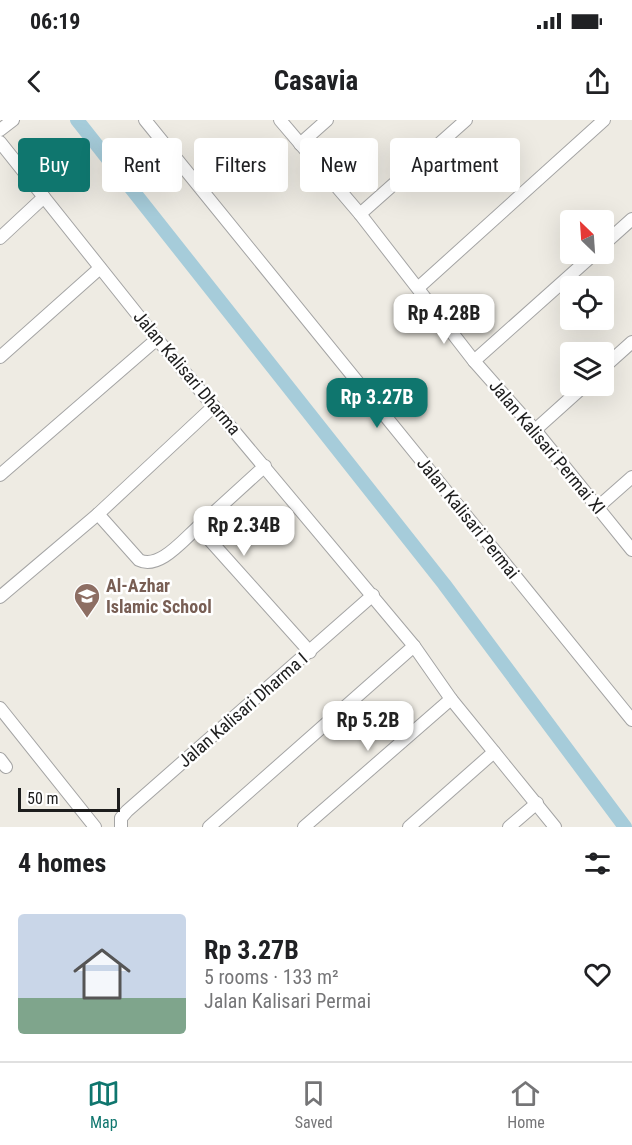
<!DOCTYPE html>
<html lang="en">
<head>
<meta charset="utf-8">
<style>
	body { margin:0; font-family:"Roboto Condensed",sans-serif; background:#f2f2f2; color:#202124; height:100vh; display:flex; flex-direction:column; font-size:22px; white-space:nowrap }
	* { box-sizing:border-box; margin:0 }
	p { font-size:20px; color:#757577 }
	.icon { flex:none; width:33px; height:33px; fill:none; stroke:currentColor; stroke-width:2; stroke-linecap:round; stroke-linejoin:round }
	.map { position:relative; height:707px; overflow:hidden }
	.details { display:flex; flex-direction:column; background:#fff; flex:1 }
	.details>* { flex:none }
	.hud { position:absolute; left:18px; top:18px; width:597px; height:54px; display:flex; gap:12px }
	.needle { width:39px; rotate:335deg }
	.controls { position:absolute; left:560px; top:90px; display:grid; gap:12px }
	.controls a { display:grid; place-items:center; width:54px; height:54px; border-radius:6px; background:#fff; box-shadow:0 6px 24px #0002; font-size:30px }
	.scale { position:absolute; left:18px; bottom:15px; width:102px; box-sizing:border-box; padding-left:6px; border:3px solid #1d1d1d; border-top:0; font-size:16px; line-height:21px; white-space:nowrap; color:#1d1d1d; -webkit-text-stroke:4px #fff; paint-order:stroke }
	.price { position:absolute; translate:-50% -51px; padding:0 14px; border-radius:12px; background:#fff; color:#222; font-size:20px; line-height:39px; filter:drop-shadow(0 2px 3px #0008) }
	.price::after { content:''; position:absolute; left:50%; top:36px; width:18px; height:14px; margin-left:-9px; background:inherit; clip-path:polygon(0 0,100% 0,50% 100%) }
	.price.on { background:#0f766e; color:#fff }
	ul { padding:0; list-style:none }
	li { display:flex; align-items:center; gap:18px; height:150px; padding:0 18px }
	li span { display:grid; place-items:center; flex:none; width:168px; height:120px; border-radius:6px; color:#555 }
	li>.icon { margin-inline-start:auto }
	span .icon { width:72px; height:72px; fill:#fffc; stroke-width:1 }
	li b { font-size:26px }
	h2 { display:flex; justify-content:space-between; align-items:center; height:72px; padding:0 18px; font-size:26px }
	.tag { padding:0 21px; border-radius:6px; background:#fff; box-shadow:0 6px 24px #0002; font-size:21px; line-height:54px }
	.tag.on { background:#0f766e; color:#fff }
	.status { display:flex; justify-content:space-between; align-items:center; height:42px; padding:0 30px; background:#fff; direction:ltr }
	.status svg { height:16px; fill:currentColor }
	header { display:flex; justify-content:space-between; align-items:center; height:78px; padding:0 18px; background:#fff; font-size:27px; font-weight:700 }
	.menu { display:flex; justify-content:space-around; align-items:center; height:84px; border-top:2px solid #e0e0e0; background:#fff; font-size:16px; color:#757577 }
	.menu a { display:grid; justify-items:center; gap:3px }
	.menu .on { color:#0f766e }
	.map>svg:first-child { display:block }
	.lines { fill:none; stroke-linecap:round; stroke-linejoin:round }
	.canal { stroke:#a6ccda; stroke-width:14 }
	.street-casing { stroke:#a4a4a4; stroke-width:14 }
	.street { stroke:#fff; stroke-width:12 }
	.labels { text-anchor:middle; stroke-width:5; stroke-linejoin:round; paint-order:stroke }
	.street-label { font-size:18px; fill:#1d1d1d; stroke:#fff }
	.education-label { font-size:18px; font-weight:bold; fill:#785e54; stroke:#fff; text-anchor:start }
</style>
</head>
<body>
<div class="status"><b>06:19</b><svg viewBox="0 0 49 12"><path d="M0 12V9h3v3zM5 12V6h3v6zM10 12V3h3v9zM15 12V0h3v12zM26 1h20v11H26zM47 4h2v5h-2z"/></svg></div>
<header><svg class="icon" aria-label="back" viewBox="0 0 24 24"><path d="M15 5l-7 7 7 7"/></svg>Casavia<svg class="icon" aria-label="share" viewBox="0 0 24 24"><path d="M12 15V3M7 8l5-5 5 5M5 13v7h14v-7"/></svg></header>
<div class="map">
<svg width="632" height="707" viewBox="0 0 632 707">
	<rect width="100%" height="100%" fill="#eeebe3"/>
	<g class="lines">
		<polyline class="canal" points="77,0 444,464 625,707"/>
		<g class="street-casing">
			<g id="street">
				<polyline points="145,0 632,600"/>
				<polyline points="280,0 360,94 474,241 535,310 632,430"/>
				<polyline points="0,10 13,0"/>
				<polyline points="0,22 157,219 414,526 451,579 555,707"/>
				<polyline points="300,24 327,0"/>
				<polyline points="360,94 466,0"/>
				<polyline points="0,118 44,77"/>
				<polyline points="603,125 632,99"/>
				<polyline points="419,167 604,0"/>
				<polyline points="0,237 100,148"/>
				<polyline points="474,241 594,134"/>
				<polyline points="603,248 632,222"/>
				<polyline points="535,310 584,266"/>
				<polyline points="265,346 198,407 310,532"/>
				<polyline points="0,355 157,219"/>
				<polyline points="598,387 632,357"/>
				<path d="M98 394 139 440C159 450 183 420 198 407"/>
				<polyline points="0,477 98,394 214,286"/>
				<polyline points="0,588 95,707"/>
				<polyline points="0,639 6,647"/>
				<polyline points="121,707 121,698 127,691 373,475"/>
				<polyline points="209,707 414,526"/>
				<polyline points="304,707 451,579"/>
				<polyline points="409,707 494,632"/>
				<polyline points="509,707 537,683"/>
			</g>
		</g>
		<use href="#street" class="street"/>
	</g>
	<defs>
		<g id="school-pin" transform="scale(1.35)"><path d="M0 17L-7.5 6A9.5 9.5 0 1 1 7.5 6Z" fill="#8d6e63" stroke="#fff"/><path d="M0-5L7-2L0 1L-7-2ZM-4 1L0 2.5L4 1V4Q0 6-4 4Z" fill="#fff"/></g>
	</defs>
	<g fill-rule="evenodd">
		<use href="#school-pin" x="87" y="476"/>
	</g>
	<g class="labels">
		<g class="street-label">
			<text transform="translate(187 253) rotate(50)" y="6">Jalan Kalisari Dharma</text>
			<text transform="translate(547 327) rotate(50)" y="6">Jalan Kalisari Permai XI</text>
			<text transform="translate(468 398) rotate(51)" y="6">Jalan Kalisari Permai</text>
			<text transform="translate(243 590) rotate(-41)" y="6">Jalan Kalisari Dharma I</text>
		</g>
		<g class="education-label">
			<text x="106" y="472">Al-Azhar<tspan x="106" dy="21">Islamic School</tspan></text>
		</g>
	</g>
</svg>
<div class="controls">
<a><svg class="needle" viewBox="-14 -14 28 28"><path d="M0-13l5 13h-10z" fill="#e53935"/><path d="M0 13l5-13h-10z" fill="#757577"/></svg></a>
<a><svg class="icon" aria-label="locate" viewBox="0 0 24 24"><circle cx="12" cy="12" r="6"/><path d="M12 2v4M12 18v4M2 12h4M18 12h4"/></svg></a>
<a><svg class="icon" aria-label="layers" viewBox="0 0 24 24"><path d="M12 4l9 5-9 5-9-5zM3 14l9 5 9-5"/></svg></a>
</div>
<div class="scale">50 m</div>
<b class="price" style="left:444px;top:225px">Rp 4.28B</b>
<b class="price on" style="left:377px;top:309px">Rp 3.27B</b>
<b class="price" style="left:244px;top:437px">Rp 2.34B</b>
<b class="price" style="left:368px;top:632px">Rp 5.2B</b>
<div class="hud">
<a class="tag on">Buy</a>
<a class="tag">Rent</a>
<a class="tag">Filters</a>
<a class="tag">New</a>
<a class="tag">Apartment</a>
</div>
</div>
<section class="details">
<h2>4 homes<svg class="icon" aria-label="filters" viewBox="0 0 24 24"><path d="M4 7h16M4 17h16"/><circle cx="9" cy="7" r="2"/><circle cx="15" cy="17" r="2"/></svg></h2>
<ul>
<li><span style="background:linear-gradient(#c9d6e8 70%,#7fa58c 0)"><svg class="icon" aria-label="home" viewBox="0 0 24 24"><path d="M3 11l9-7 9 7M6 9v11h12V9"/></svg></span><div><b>Rp 3.27B</b><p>5 rooms · 133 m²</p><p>Jalan Kalisari Permai</p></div><svg class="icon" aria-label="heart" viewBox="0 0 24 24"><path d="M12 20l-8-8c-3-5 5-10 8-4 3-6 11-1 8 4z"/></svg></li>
</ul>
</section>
<nav class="menu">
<a class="on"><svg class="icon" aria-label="map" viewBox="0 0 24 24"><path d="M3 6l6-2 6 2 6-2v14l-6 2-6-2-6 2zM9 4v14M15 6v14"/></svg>Map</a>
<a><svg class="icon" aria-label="saved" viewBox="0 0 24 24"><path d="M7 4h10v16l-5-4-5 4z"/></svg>Saved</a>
<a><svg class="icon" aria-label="home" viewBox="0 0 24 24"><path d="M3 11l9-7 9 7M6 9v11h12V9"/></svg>Home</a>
</nav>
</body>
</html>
